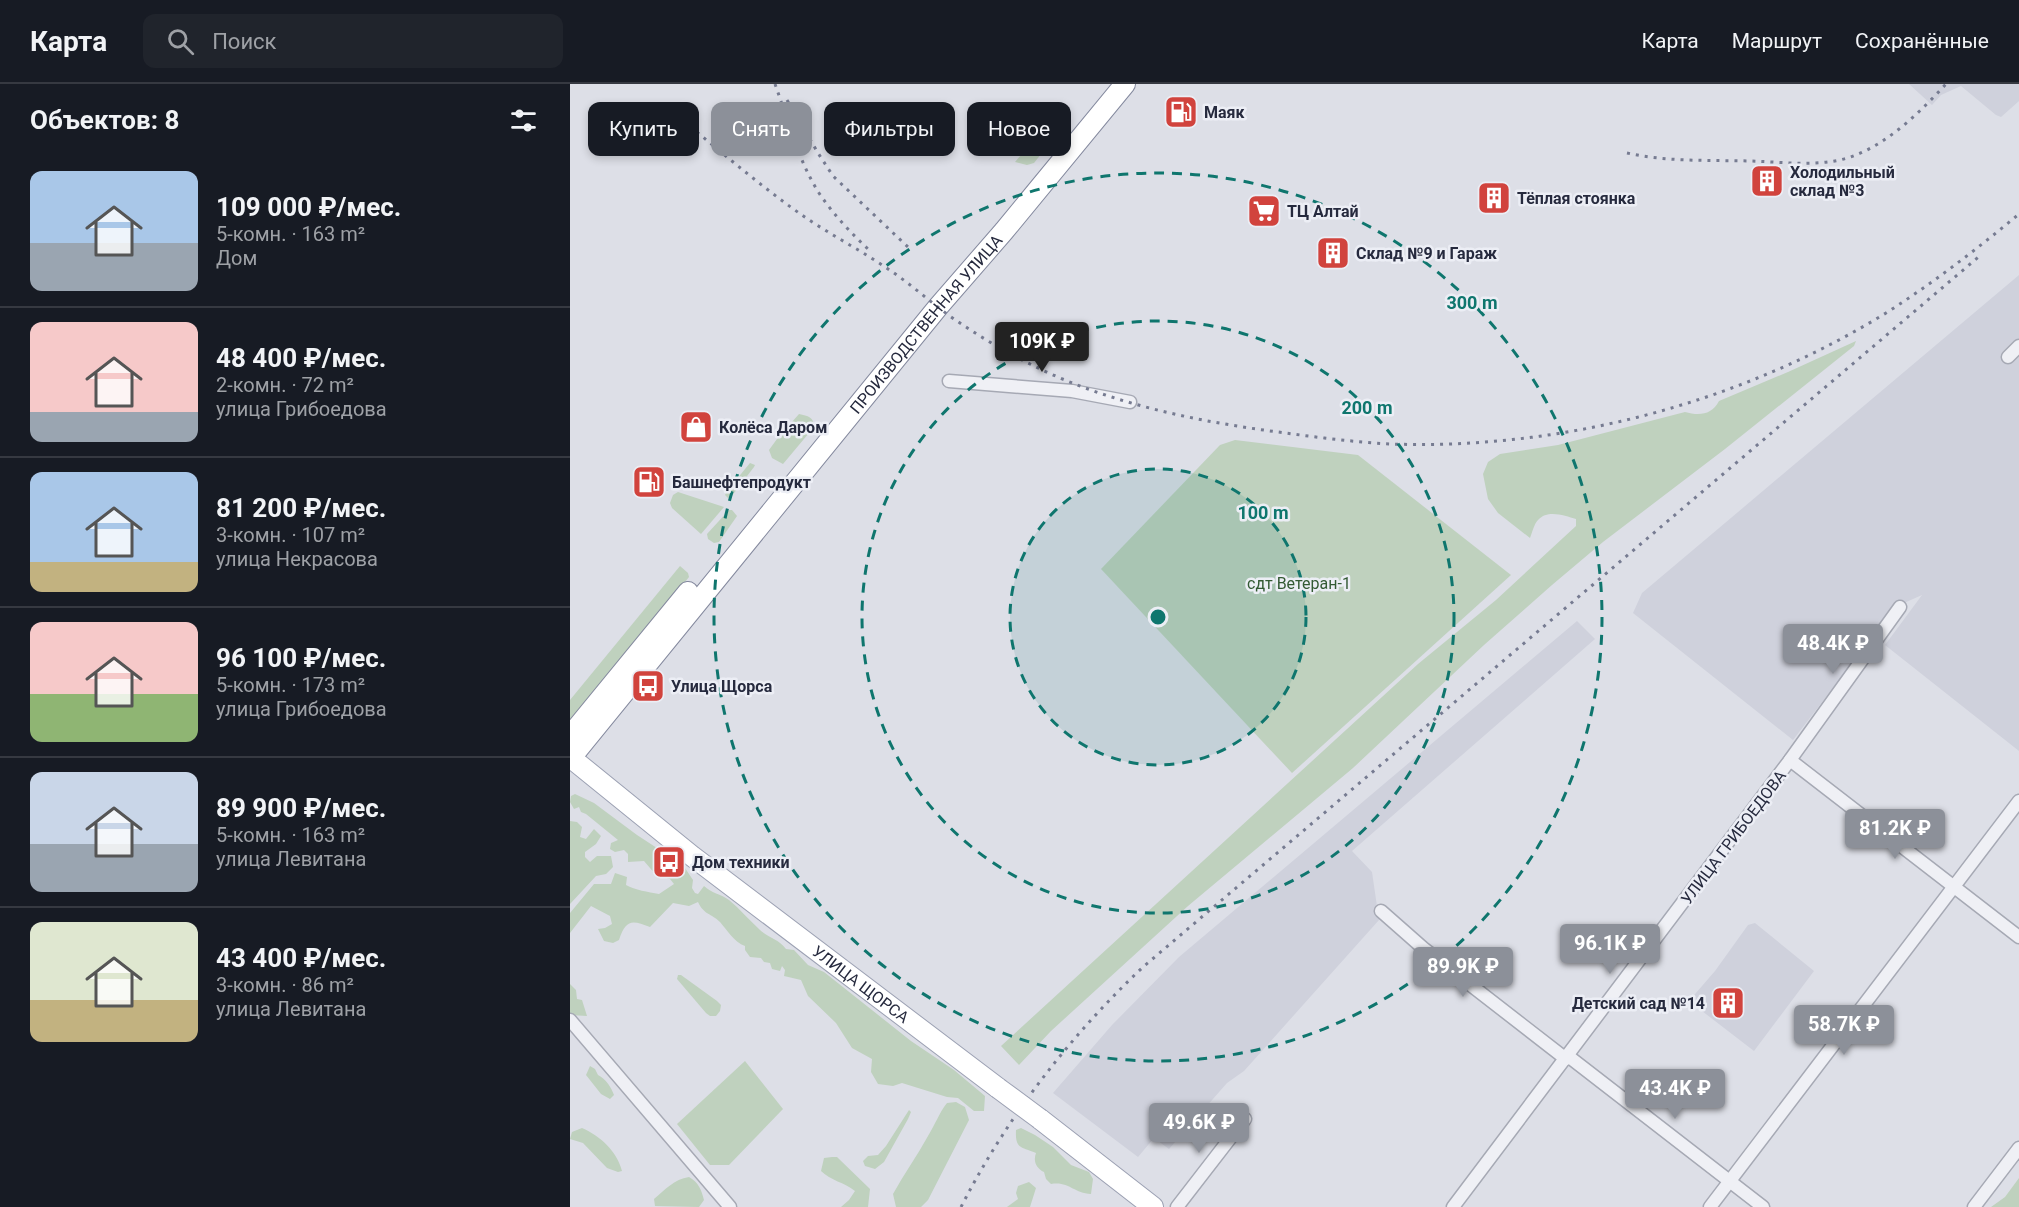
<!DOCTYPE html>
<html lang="ru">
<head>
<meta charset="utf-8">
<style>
	body { margin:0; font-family:Roboto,sans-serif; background:#20242c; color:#f1f3f6; height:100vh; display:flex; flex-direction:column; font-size:22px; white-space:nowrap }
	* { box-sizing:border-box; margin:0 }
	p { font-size:20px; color:#9ea1a6 }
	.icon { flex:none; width:33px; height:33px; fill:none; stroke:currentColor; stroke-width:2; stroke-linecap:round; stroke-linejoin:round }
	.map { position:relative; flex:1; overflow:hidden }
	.drawer { display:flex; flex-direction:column; background:#171b24; width:570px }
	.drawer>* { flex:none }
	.guide { position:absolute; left:18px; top:18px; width:570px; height:54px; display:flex; gap:12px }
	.price { position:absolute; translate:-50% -51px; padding:0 14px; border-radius:6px; background:#8c9099; color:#fff; font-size:20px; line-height:39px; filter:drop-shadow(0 2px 3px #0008) }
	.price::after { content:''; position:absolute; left:50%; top:36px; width:18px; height:14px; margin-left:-9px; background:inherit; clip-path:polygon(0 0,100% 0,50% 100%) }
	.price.active { background:#222; color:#fff }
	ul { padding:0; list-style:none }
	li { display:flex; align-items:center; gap:18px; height:150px; padding:0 30px }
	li+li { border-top:2px solid #363941 }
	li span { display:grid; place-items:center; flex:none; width:168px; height:120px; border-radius:12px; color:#555 }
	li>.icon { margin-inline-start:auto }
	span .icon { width:72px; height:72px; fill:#fffc; stroke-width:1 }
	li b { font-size:26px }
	h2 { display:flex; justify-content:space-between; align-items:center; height:72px; padding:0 30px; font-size:26px }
	.pill { padding:0 21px; border-radius:12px; background:#171b24; box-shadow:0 3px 9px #0003; font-size:21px; line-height:54px }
	.pill.active { background:#8c9099; color:#fff }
	header { display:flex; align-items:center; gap:36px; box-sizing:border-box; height:84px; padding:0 30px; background:#171b24; border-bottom:2px solid #363941 }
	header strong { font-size:28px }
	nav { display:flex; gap:33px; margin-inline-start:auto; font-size:21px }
	.search { width:420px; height:54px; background:#20242c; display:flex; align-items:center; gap:15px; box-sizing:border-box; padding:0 21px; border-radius:12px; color:#9ea1a6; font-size:22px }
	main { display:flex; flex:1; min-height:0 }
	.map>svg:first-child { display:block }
	.built { fill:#cfd1dc }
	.green { fill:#bfd1be }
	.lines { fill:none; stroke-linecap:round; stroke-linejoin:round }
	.minor-casing { stroke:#a6a9b4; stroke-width:15 }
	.primary-casing { stroke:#9ca1b3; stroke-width:22 }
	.trunk-casing { stroke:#84899e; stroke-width:22 }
	.minor { stroke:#eff0f5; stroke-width:12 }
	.primary { stroke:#fff; stroke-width:20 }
	.trunk { stroke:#fff; stroke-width:20 }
	.rail { stroke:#767b91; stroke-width:3; stroke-dasharray:3 6; stroke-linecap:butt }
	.primary-bridge-casing { stroke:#9ca1b3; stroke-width:22; stroke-linecap:butt }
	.primary-bridge { stroke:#fff; stroke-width:20 }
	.ring { fill:none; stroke:#0f766e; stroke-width:3; stroke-dasharray:10 8 }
	.labels { text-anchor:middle; stroke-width:5; stroke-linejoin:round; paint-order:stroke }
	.poi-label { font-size:16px; font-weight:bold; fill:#262a3e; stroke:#eceef5; text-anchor:start }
	.street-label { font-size:16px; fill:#262a3e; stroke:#eceef5 }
	.park-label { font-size:16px; fill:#335a33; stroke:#eceef5 }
	.centre { fill:#0f766e; stroke:#eceef5; stroke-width:3 }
	.ring-label { font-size:18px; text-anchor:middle; font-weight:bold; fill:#0f766e; stroke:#eceef5; stroke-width:5; stroke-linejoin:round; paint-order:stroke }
</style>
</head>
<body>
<header>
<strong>Карта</strong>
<div class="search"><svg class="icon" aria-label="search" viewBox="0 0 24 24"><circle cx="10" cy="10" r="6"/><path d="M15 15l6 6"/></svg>Поиск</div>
<nav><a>Карта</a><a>Маршрут</a><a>Сохранённые</a></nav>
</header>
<main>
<section class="drawer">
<h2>Объектов: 8<svg class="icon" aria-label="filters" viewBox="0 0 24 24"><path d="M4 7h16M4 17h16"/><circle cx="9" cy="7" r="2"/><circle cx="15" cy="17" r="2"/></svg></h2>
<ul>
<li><span style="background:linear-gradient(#a9c7e8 60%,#9aa5b1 0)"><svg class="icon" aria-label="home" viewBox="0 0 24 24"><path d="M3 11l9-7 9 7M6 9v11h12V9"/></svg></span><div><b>109 000 ₽/мес.</b><p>5-комн. · 163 m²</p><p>Дом</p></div></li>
<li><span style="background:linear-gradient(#f6c9c9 75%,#9aa5b1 0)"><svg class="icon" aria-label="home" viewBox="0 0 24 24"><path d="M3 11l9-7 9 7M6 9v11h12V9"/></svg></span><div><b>48 400 ₽/мес.</b><p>2-комн. · 72 m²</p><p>улица Грибоедова</p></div></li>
<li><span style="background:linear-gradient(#a9c7e8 75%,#c2b280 0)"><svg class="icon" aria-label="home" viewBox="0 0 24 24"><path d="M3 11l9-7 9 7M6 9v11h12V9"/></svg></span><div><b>81 200 ₽/мес.</b><p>3-комн. · 107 m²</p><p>улица Некрасова</p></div></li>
<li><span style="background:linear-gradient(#f6c9c9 60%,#8fb573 0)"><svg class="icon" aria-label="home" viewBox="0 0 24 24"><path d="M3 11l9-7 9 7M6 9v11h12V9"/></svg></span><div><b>96 100 ₽/мес.</b><p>5-комн. · 173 m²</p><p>улица Грибоедова</p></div></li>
<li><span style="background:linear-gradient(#c9d6e8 60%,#9aa5b1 0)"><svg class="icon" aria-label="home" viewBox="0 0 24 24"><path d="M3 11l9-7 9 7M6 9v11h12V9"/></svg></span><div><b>89 900 ₽/мес.</b><p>5-комн. · 163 m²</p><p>улица Левитана</p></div></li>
<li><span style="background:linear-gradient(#dfe7d0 65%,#c2b280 0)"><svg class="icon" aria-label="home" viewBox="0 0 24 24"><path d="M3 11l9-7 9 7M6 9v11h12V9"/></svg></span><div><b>43 400 ₽/мес.</b><p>3-комн. · 86 m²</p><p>улица Левитана</p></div></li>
</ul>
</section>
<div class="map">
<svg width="1449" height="1123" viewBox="0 0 1449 1123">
	<rect width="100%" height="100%" fill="#dddfe7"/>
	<g class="built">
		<polygon points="1339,0 1449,0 1449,17 1431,33 1426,31 1391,2 1371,11 1362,21"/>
		<polygon points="1449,191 1449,667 1315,561 1352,511 1325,523 1223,656 1063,529 1072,509"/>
		<polygon points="1007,537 1025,555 782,767 802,788 809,836 674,987 657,999 599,1065 584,1054 568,1073 483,1009 542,941 609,873"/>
		<polygon points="1185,839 1244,887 1184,967 1119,917 1145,887 1178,841"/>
	</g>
	<g class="green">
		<path d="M474 45C480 60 474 67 464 79L457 81 445 78Z"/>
		<path d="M1286 257 1284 262 1155 365 1033 458 982 501 914 561 783 684 618 822 481 947 449 981 431 962 848 580 926 516 1006 442V435C995 432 978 425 968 436 964 440 962 449 960 454L928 429 918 415 913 390 918 378 930 370 988 361 1115 328C1129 332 1142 331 1149 317L1218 288Z"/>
		<path d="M229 330C238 332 244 333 244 343L213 380 202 374 199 366 207 355Z"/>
		<polygon points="665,356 788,371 941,491 722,689 531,485 650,361"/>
		<polygon points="180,379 185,381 184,383 161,413 158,414 155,411 157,407"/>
		<polygon points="108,408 154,423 131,450 102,424 100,419 103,411"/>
		<polygon points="159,426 162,426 167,432 149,458 144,459 138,455 137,450"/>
		<polygon points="110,482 118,489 119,493 0,638 0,616"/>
		<path d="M5 710 24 719 67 751 113 781 123 796 122 804 125 809 128 810 134 802C141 809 151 810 159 816 170 825 179 836 190 846 199 854 209 855 216 865L224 866 238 881 254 888 341 957 384 986 415 1012 414 1027H404L388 1014 377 1013 332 999 323 1002 308 1000 301 988 302 975 282 964 266 939 238 912 231 896 214 892 215 886 212 882 210 887 202 885 200 879 194 878 191 874 180 873 175 866V862C164 858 157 846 150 838 141 829 134 831 128 818L119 822 103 819 80 843C62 836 56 835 49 856L43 859 34 857 28 845 35 844 42 840 40 832 21 822 0 849V829L24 800H41L45 789 57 793 56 801C65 806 78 808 89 810L104 800 100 795 86 791 74 777 58 778V770L54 766 45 768 40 765 41 759 48 756 16 730 11 728 9 723 4 725 0 718 1 712Z"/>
		<polygon points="0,737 7,738 12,743 10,753 16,755 24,745 31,752 26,760 15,768 15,773 20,778 27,772 41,772 43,783 36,790 26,792 0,820"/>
		<polygon points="108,891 111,891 147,917 151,921 150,927 146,932 140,932 136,929 107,895"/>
		<polygon points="0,900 6,906 7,915 12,916 17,932 0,931"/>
		<polygon points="175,977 213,1025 159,1081 140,1081 107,1040"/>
		<path d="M20 982 25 985 28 991C36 995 41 1003 44 1011L40 1015 31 1010 16 991Z"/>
		<path d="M386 1018 395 1023 399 1036 358 1116 351 1123H326L323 1110C334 1090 347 1072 358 1052 365 1041 369 1029 377 1019Z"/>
		<polygon points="339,1026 341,1028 338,1035 314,1078 305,1085 295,1082 293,1077 298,1072 308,1071 316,1062"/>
		<path d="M12 1044C30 1052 47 1067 52 1087L48 1088 37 1084 13 1059 0 1055 2 1048Z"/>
		<path d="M451 1044 465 1051 483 1063 501 1081 519 1088 523 1095 521 1110C503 1109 499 1097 481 1100L476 1095 474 1088C466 1084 463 1077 466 1069 451 1063 445 1065 446 1046Z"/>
		<path d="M262 1073H267L300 1105 298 1123H271L279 1116 285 1107C274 1098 261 1097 251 1087L254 1074Z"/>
		<path d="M119 1093C129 1099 131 1105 134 1116L129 1123 85 1122 84 1115C95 1106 104 1095 119 1093Z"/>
		<polygon points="1449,1094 1449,1123 1421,1123 1435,1113"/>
		<polygon points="459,1098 466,1104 460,1123 437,1123 448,1115 446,1109 448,1102"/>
	</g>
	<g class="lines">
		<g class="minor-casing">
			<g id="minor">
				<polyline points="1438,273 1449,262"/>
				<polyline points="379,297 502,307 560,318"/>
				<polyline points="1220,676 1449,853"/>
				<polyline points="811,827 853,864 996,975"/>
				<polyline points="0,936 160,1123"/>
				<polyline points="998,972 1193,1123"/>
				<polyline points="607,1123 675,1035"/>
				<polyline points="883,1123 1220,676 1330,523"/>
				<polyline points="1140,1123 1449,717"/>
				<polyline points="1404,1123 1449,1064"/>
			</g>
		</g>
		<g class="primary-casing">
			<g id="primary">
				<path id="s1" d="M0 673 122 772 428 1004"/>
				<polyline points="470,1035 583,1123"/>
			</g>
		</g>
		<g class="trunk-casing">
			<g id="trunk">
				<polyline points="0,652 118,508"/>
				<path id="s2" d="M0 675 368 223 434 147 555 0"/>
			</g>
		</g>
		<use href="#minor" class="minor"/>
		<use href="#primary" class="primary"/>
		<use href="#trunk" class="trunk"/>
		<g class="rail">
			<path d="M205 0C218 36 228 76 249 109 263 130 280 148 298 165"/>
			<polyline points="217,16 248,69 263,92 339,164"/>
			<path d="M99 25C142 60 184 97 229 129 257 149 289 165 318 185 341 200 361 219 384 235 409 252 435 268 462 281 538 319 624 337 708 348 745 353 783 358 820 360 993 366 1170 319 1316 229 1363 199 1407 165 1449 130"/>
			<path d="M1057 69C1097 78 1139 76 1181 77 1215 78 1254 84 1286 71 1321 57 1351 27 1376 0"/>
			<path d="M391 1123C437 1033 500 952 573 883L1412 170"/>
		</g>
		<g class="primary-bridge-casing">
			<polyline id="primary-bridge" points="428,1004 470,1035"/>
		</g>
		<use href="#primary-bridge" class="primary-bridge"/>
	</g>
	<circle cx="588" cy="533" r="148" fill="#0f766e" fill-opacity=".12"/>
	<g class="ring">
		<circle cx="588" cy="533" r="148"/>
		<circle cx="588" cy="533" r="296"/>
		<circle cx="588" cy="533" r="444"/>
	</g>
	<defs>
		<g id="fuel-square" transform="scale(1.725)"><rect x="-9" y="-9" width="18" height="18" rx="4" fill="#d1433d" stroke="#eceef5"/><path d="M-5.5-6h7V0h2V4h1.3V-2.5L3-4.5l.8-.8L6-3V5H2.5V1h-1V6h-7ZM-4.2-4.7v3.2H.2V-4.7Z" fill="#fff"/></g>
		<g id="building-square" transform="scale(1.725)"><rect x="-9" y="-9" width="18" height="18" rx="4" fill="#d1433d" stroke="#eceef5"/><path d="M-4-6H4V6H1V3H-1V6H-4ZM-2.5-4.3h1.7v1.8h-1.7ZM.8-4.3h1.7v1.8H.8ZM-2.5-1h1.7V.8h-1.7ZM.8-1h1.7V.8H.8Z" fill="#fff"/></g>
		<g id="supermarket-square" transform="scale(1.725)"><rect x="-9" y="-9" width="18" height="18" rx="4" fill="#d1433d" stroke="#eceef5"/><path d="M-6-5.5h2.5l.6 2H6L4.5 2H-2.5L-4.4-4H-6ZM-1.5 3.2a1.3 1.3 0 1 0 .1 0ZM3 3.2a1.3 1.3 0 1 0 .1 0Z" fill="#fff"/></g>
		<g id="shop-square" transform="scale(1.725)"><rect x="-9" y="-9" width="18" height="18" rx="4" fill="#d1433d" stroke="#eceef5"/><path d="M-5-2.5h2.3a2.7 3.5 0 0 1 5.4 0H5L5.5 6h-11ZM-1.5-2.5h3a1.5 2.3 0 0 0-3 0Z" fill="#fff"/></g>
		<g id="bus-square" transform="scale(1.725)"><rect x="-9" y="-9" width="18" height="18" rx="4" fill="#d1433d" stroke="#eceef5"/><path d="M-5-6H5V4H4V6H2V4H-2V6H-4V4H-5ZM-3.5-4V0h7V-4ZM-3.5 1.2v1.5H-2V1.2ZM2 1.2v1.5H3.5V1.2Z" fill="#fff"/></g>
	</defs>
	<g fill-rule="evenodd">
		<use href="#fuel-square" x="611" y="28"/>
		<use href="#building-square" x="1197" y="97"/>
		<use href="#building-square" x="924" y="114"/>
		<use href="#supermarket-square" x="694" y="127"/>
		<use href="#building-square" x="763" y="169"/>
		<use href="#shop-square" x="126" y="343"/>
		<use href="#fuel-square" x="79" y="398"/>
		<use href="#bus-square" x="78" y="602"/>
		<use href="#bus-square" x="99" y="778"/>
		<use href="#building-square" x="1158" y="919"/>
	</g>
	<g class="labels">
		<g class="poi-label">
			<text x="634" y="34">Маяк</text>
			<text x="1220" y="94">Холодильный<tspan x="1220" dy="18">склад №3</tspan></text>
			<text x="947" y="120">Тёплая стоянка</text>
			<text x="717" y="133">ТЦ Алтай</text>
			<text x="786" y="175">Склад №9 и Гараж</text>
			<text x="149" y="349">Колёса Даром</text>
			<text x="102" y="404">Башнефтепродукт</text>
			<text x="101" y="608">Улица Щорса</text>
			<text x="122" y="784">Дом техники</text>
			<text x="1135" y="925" text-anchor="end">Детский сад №14</text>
		</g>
		<g class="street-label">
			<text dy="6" stroke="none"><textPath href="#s2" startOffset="562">ПРОИЗВОДСТВЕННАЯ УЛИЦА</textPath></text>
			<text transform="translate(1163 753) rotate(-53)" y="6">УЛИЦА ГРИБОЕДОВА</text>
			<text dy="6" stroke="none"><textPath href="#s1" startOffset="369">УЛИЦА ЩОРСА</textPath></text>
		</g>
		<g class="park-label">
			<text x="729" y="505">сдт Ветеран-1</text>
		</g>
	</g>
	<circle cx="588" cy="533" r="9" class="centre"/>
	<g class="ring-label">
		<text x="902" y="225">300 m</text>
		<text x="797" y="330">200 m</text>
		<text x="693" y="435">100 m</text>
	</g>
</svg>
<b class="price active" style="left:472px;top:289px">109K ₽</b>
<b class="price" style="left:1263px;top:591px">48.4K ₽</b>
<b class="price" style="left:1325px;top:776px">81.2K ₽</b>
<b class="price" style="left:1040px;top:891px">96.1K ₽</b>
<b class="price" style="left:893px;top:914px">89.9K ₽</b>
<b class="price" style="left:1274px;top:972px">58.7K ₽</b>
<b class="price" style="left:1105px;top:1036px">43.4K ₽</b>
<b class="price" style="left:629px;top:1070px">49.6K ₽</b>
<div class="guide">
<a class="pill">Купить</a>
<a class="pill active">Снять</a>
<a class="pill">Фильтры</a>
<a class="pill">Новое</a>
</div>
</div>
</main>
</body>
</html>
